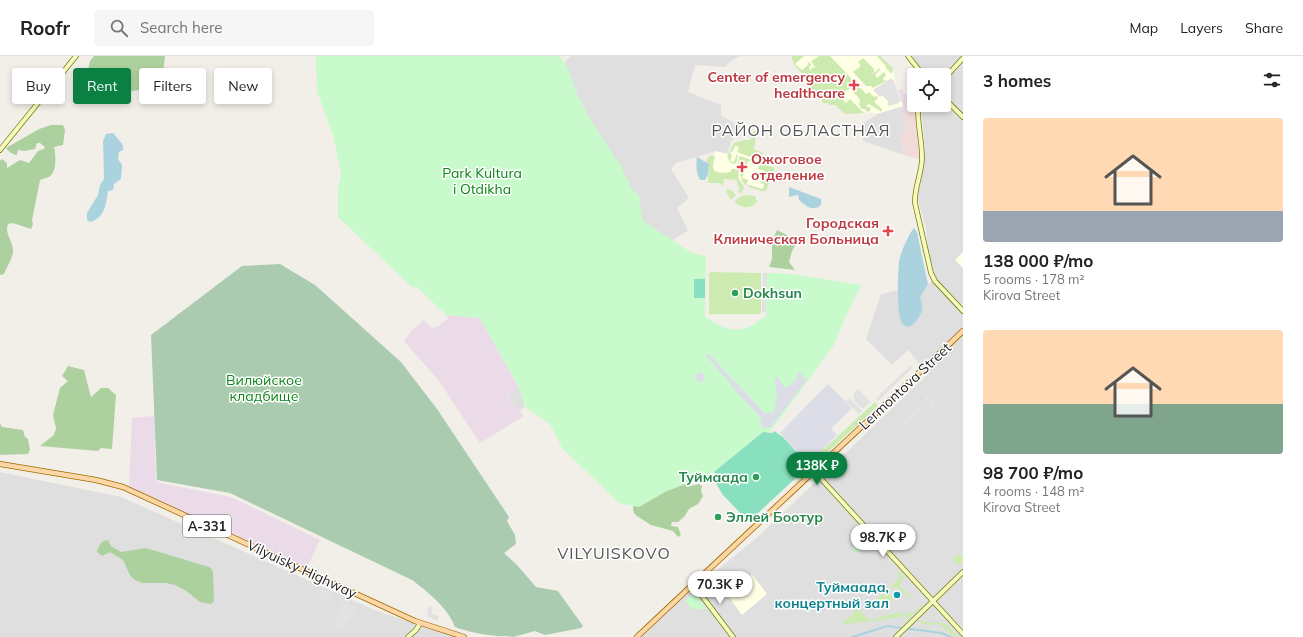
<!DOCTYPE html>
<html lang="en">
<head>
<meta charset="utf-8">
<style>
	body { margin:0; font-family:Mulish,sans-serif; background:#f6f6f6; color:#222; height:100vh; display:flex; flex-direction:column; font-size:15px; white-space:nowrap }
	* { box-sizing:border-box; margin:0 }
	p { font-size:13px; color:#767676 }
	.icon { flex:none; width:22px; height:22px; fill:none; stroke:currentColor; stroke-width:2; stroke-linecap:round; stroke-linejoin:round }
	.map { position:relative; flex:1; overflow:hidden }
	.panel { display:flex; flex-direction:column; background:#fff; width:340px }
	.panel>* { flex:none }
	.banner { position:absolute; left:12px; top:12px; width:380px; height:36px; display:flex; gap:8px }
	.fabs { position:absolute; left:907px; top:12px; display:grid; gap:8px }
	.fabs a { display:grid; place-items:center; width:44px; height:44px; border-radius:4px; background:#fff; box-shadow:0 2px 6px #0003; font-size:20px }
	.price { position:absolute; translate:-50% -34px; padding:0 9px; border-radius:14px; background:#fff; color:#222; font-size:13px; line-height:26px; filter:drop-shadow(0 1px 2px #0008) }
	.price::after { content:''; position:absolute; left:50%; top:24px; width:12px; height:9px; margin-left:-6px; background:inherit; clip-path:polygon(0 0,100% 0,50% 100%) }
	.price.on { background:#0b8043; color:#fff }
	ul { padding:0; list-style:none }
	li { display:grid; align-content:center; gap:8px; height:212px; padding:0 20px }
	li span { display:grid; place-items:center; height:124px; border-radius:4px; color:#555 }
	li>.icon { margin-inline-start:auto }
	span .icon { width:72px; height:72px; fill:#fffc; stroke-width:1 }
	li b { font-size:17px }
	h2 { display:flex; justify-content:space-between; align-items:center; height:48px; padding:0 20px; font-size:17px }
	.tag { padding:0 14px; border-radius:4px; background:#fff; box-shadow:0 2px 6px #0003; font-size:14px; line-height:36px }
	.tag.on { background:#0b8043; color:#fff }
	header { display:flex; align-items:center; gap:24px; box-sizing:border-box; height:56px; padding:0 20px; background:#fff; border-bottom:1px solid #e0e0e0 }
	header strong { font-size:19px }
	nav { display:flex; gap:22px; margin-inline-start:auto; font-size:14px }
	.search { width:280px; height:36px; background:#f6f6f6; display:flex; align-items:center; gap:10px; box-sizing:border-box; padding:0 14px; border-radius:4px; color:#767676; font-size:15px }
	main { display:flex; flex:1; min-height:0 }
	.map>svg:first-child { display:block }
	.residential { fill:#e0dfdf }
	.commercial { fill:#f2dad9 }
	.industrial { fill:#ebdbe8 }
	.education { fill:#ffffe5 }
	.grass { fill:#cdebb0 }
	.forest { fill:#add19e }
	.cemetery { fill:#aacbaf }
	.park { fill:#c8facc }
	.pitch { fill:#88e0be }
	.parking { fill:#e2e2e2 }
	.plaza { fill:#dddde8 }
	.water { fill:#aad3df }
	.lines { fill:none; stroke-linecap:round; stroke-linejoin:round }
	.secondary-casing { stroke:#707d05; stroke-width:5.5 }
	.primary-casing { stroke:#a06b00; stroke-width:6 }
	.secondary { stroke:#f7fabf; stroke-width:4 }
	.primary { stroke:#fcd6a4; stroke-width:4.5 }
	.health-dot { fill:#e0444e; stroke:#fff; stroke-width:1.5 }
	.leisure-dot { fill:#2e9e5b; stroke:#fff; stroke-width:1.5 }
	.culture-dot { fill:#0f9aa8; stroke:#fff; stroke-width:1.5 }
	.labels { text-anchor:middle; stroke-width:3; stroke-linejoin:round; paint-order:stroke }
	.shield { fill:#fff; stroke:#646464; stroke-width:1 }
	.shield-label { font-size:13px; font-weight:bold; fill:#222 }
	.health-label { font-size:14px; font-weight:bold; fill:#be3a42; stroke:#fff; text-anchor:end }
	.park-label { font-size:14px; fill:#0c8416; stroke:#fff }
	.leisure-label { font-size:14px; font-weight:bold; fill:#27864d; stroke:#fff; text-anchor:start }
	.street-label { font-size:14px; fill:#222; stroke:#fff }
	.culture-label { font-size:14px; font-weight:bold; fill:#0d838f; stroke:#fff; text-anchor:end }
	.quarter-label { font-size:16px; letter-spacing:1px; fill:#555; stroke:#fff }
</style>
</head>
<body>
<header>
<strong>Roofr</strong>
<div class="search"><svg class="icon" aria-label="search" viewBox="0 0 24 24"><circle cx="10" cy="10" r="6"/><path d="M15 15l6 6"/></svg>Search here</div>
<nav><a>Map</a><a>Layers</a><a>Share</a></nav>
</header>
<main>
<div class="map">
<svg width="963" height="581" viewBox="0 0 963 581">
	<rect width="100%" height="100%" fill="#f2efe9"/>
	<g class="residential">
		<polygon points="571,0 740,0 729,6 726,11 695,9 688,36 721,49 721,60 741,70 731,86 727,98 716,95 676,107 671,113 689,142 677,152 688,175 669,186 604,135 565,6"/>
		<polygon points="913,0 963,0 963,581 642,581 678,546 759,480 928,318 908,294 892,309 866,283 881,238 931,227 926,173 917,140 925,96 921,49 944,49 944,19 916,19"/>
		<polygon points="900,51 901,54 904,54 906,74 902,78 901,80 904,99 863,85 863,67 880,57"/>
		<polygon points="519,332 525,351 519,355 507,340"/>
		<polygon points="0,416 121,441 377,555 455,581 0,581"/>
	</g>
	<polygon class="commercial" points="914,53 918,88 919,103 904,99 901,80 903,74 906,74 904,54"/>
	<g class="industrial">
		<polygon points="902,33 904,38 906,37 908,41 910,40 909,37 914,35 914,53 901,54 900,51 903,50 898,34"/>
		<polygon points="446,259 480,262 519,332 507,341 524,360 480,387 439,325 404,285 412,274 424,264 433,273 437,270 439,270 448,262"/>
		<polygon points="154,360 156,426 231,441 320,484 307,512 129,432 132,362"/>
	</g>
	<g class="education">
		<polygon points="791,0 879,0 893,13 895,26 903,50 880,57 856,56 794,9"/>
		<polygon points="734,87 762,97 761,103 773,107 766,135 713,114 711,112 716,95 727,98 730,96"/>
		<polygon points="963,196 963,212 955,204"/>
		<polygon points="752,518 767,538 742,559 727,538"/>
	</g>
	<g class="grass">
		<polygon points="791,0 804,0 795,8 802,14 807,10 809,6 811,8 811,10 809,10 810,15 813,11 814,12 815,11 811,5 818,1 818,0 830,0 866,38 869,36 874,41 877,40 878,42 874,46 882,53 882,56 869,48 866,50 871,52 870,55 867,56 865,53 862,53 859,49 860,44 852,34 854,32 853,31 844,36 840,41 846,47 850,43 864,57 845,58 835,49 830,49 828,47 822,47 822,42 819,39 806,40 807,22 794,9"/>
		<polygon points="877,0 880,0 893,12 892,18 885,11 886,10"/>
		<polygon points="863,2 874,13 874,16 871,19 880,12 880,14 875,19 877,22 884,16 886,19 883,23 885,25 891,22 873,32 871,30 866,30 853,16 861,10 858,6"/>
		<polygon points="757,74 754,93 763,97 761,104 759,102 760,97 755,96 754,98 758,99 757,102 756,103 737,96 739,91 735,90 733,95 731,96 730,98 732,98 730,105 734,106 737,98 738,100 736,107 733,108 730,106 727,100 734,87 745,84 750,84 751,82 749,81 749,78"/>
		<path d="M711 99 715 101C714 104 713 107 713 111 713 118 725 117 730 116L732 113 738 112 739 115C737 121 740 126 744 131L742 137 738 136 740 132 738 130 737 124 724 123 723 130 719 127H708L709 109 706 104Z"/>
		<path d="M740 100 757 106V108L748 105 742 122 748 124 746 129C739 124 739 114 745 108L743 106 740 109H737Z"/>
		<polygon points="764,108 775,112 766,135 761,135 749,131 748,129 763,133 764,128 760,127 764,115 758,113 759,110"/>
		<polygon points="727,133 731,134 736,139 731,144 726,135"/>
		<path d="M744 139 755 140 757 146C750 154 742 152 734 146L738 142Z"/>
		<polygon points="710,216 761,217 761,257 760,258 709,258 709,217"/>
		<polygon points="875,346 878,350 818,405 814,402"/>
		<polygon points="958,498 963,500 963,505 958,509 952,503"/>
		<polygon points="899,515 905,521 901,525 901,531 912,541 911,542 896,531 894,533 891,530 900,521 897,517"/>
		<polygon points="889,532 892,535 889,537 894,544 876,550 876,552 868,554 869,551"/>
		<polygon points="923,547 924,548 907,564 901,561 841,569 858,553 869,564 900,556 903,559 901,561 907,562 904,559 908,556 913,557"/>
		<path d="M922 564C928 568 936 567 944 566L958 581H954L940 568 929 569 918 566Z"/>
	</g>
	<g class="forest">
		<path d="M94 0H165L163 17 157 30 150 33 131 35 117 21C105 29 100 34 85 27L90 5Z"/>
		<path d="M51 69H63L65 74 63 89 54 91C56 99 57 116 49 121 46 122 42 123 40 124L32 164 33 168 31 173 13 167 8 168C4 179 14 185 13 196 12 203 7 211 4 218L0 219V105L2 103 7 107V112L20 104 29 107 38 95 44 93 45 91 40 87H37L35 93 24 95 18 94 17 99C13 99 8 95 6 92L39 73Z"/>
		<polygon points="777,174 789,180 796,188 792,195 789,206 795,214 769,211 772,203 772,185"/>
		<polygon points="68,310 84,314 91,341 101,332 108,332 116,339 112,393 101,392 98,395 40,390 54,379 56,372 53,359 60,332 68,325 62,320"/>
		<polygon points="0,367 2,371 23,374 25,381 28,383 30,394 28,398 0,399"/>
		<polygon points="693,418 689,428 690,430 699,428 702,430 701,435 703,440 698,448 689,453 684,461 678,466 672,466 671,470 678,471 681,479 678,481 673,475 651,469 637,460 634,457 633,453 634,444"/>
		<path d="M108 484 111 490 121 496 146 492 209 511 212 513 213 517 214 545 211 548 200 546 185 534 175 529 166 527H142L135 524 130 519 123 504 110 496 102 500 97 496C99 489 101 485 108 484Z"/>
	</g>
	<path class="cemetery" d="M280 208 315 229 401 306 437 353 509 461 507 465 515 479 516 488 504 497 517 509 536 531 558 535 583 570 581 572 545 579 535 575 513 581 506 580C493 581 468 576 455 571 448 552 428 536 412 524L230 437 157 424 151 279 242 210Z"/>
	<g class="park">
		<path d="M316 0H559C571 12 572 29 580 44 590 64 603 83 615 102L619 106 632 134 639 139 643 165 692 197 706 200 705 260C719 271 736 279 753 269 758 266 760 262 766 261L767 217 791 218 861 229 845 262 834 289 776 368 768 377 763 376 714 416 708 419 665 436 639 451 619 447 562 392 550 368 525 351 519 332 480 262 446 259 416 230 413 232 338 161V131L341 119 334 83 317 35Z"/>
		<polygon points="868,476 874,482 857,498 852,492"/>
		<polygon points="694,537 707,553 692,553 685,545"/>
	</g>
	<g class="pitch">
		<rect x="694" y="223" width="11" height="19"/>
		<polygon points="774,375 783,381 800,400 801,417 757,458 755,458 748,465 723,439 714,424 716,418 714,416 763,376 772,377"/>
	</g>
	<g class="parking">
		<polygon points="891,22 894,25 901,45 899,46 899,47 889,50 887,48 889,46 882,39 880,41 873,34"/>
		<polygon points="763,217 767,217 766,257 762,256"/>
		<polygon points="911,309 913,311 904,320 878,345 876,342"/>
		<polygon points="858,333 871,346 863,353 854,345 854,337"/>
		<polygon points="923,335 936,348 932,352 923,342 924,341 921,337"/>
		<polygon points="849,342 862,355 859,358 846,345"/>
		<polygon points="918,349 922,353 902,372 899,368"/>
		<polygon points="322,534 334,540 331,546 320,545 319,547 317,545"/>
		<polygon points="343,545 358,553 339,575 333,570"/>
		<polygon points="428,550 433,552 431,557 439,560 437,565 427,560"/>
	</g>
	<g class="plaza">
		<polygon points="706,297 714,303 733,324 736,326 764,357 773,357 775,350 777,339 774,323 778,321 784,331 788,331 796,324 797,319 799,316 807,324 771,371 762,372 760,361 731,330 730,327 705,299"/>
		<circle cx="700" cy="321" r="4.5"/>
		<polygon points="828,328 852,352 831,373 837,379 808,408 780,377"/>
	</g>
	<g class="water">
		<path d="M113 77 123 89V94L119 96 118 103 122 109 121 123 114 128 113 134 108 135C106 148 105 162 90 166L87 164V157L98 139 100 129 104 123 103 85 106 78Z"/>
		<path d="M697 101 709 108 708 118 705 124H700C696 117 696 109 697 101Z"/>
		<path d="M789 131 821 143V149C813 156 805 150 799 144L798 139 789 141Z"/>
		<path d="M914 172 917 176 923 205 928 228 920 241C921 246 923 249 922 253 921 261 909 278 902 267 896 259 898 216 899 206 900 198 909 177 914 172Z"/>
		<polygon points="887,569 942,576 953,581 948,581 941,578 887,571 857,581 849,581"/>
	</g>
	<g class="lines">
		<g class="secondary-casing">
			<g id="secondary">
				<polyline points="908,0 923,19"/>
				<polyline points="944,23 963,2"/>
				<polyline points="944,42 963,61"/>
				<path d="M918 49C917 67 922 84 922 102 922 117 914 132 915 147L931 217 935 225 963 255"/>
				<polyline points="0,94 76,0"/>
				<polyline points="814,415 963,578"/>
				<polyline points="693,528 733,581"/>
				<polyline points="408,581 416,574 420,567"/>
				<polyline points="896,581 963,516"/>
			</g>
		</g>
		<g class="primary-casing">
			<g id="primary">
				<polyline points="0,408 96,424 123,431 415,565 464,581"/>
				<path d="M637 581C745 479 855 378 963 275"/>
			</g>
		</g>
		<use href="#secondary" class="secondary"/>
		<use href="#primary" class="primary"/>
	</g>
	<g class="health-dot">
		<path d="M852 23h4v4h4v4h-4v4h-4v-4h-4v-4h4z"/>
		<path d="M740 105h4v4h4v4h-4v4h-4v-4h-4v-4h4z"/>
		<path d="M886 169h4v4h4v4h-4v4h-4v-4h-4v-4h4z"/>
	</g>
	<g class="leisure-dot">
		<circle cx="735" cy="237" r="4"/>
		<circle cx="756" cy="421" r="4"/>
		<circle cx="718" cy="461" r="4"/>
	</g>
	<circle class="culture-dot" cx="897" cy="539" r="4"/>
	<g class="labels">
		<rect class="shield" x="183" y="459" width="48" height="22" rx="3"/>
		<g class="shield-label">
			<text x="207" y="475">А-331</text>
		</g>
		<g class="health-label">
			<text x="845" y="26">Center of emergency<tspan x="845" dy="16">healthcare</tspan></text>
			<text x="751" y="108" text-anchor="start">Ожоговое<tspan x="751" dy="16">отделение</tspan></text>
			<text x="879" y="172">Городская<tspan x="879" dy="16">Клиническая Больница</tspan></text>
		</g>
		<g class="park-label">
			<text x="482" y="122">Park Kultura<tspan x="482" dy="16">i Otdikha</tspan></text>
			<text x="264" y="329">Вилюйское<tspan x="264" dy="16">кладбище</tspan></text>
		</g>
		<g class="leisure-label">
			<text x="743" y="242">Dokhsun</text>
			<text x="748" y="426" text-anchor="end">Туймаада</text>
			<text x="726" y="466">Эллей Боотур</text>
		</g>
		<g class="street-label">
			<text transform="translate(905 330) rotate(-43)" y="5">Lermontova Street</text>
			<text transform="translate(302 513) rotate(25)" y="5">Vilyuisky Highway</text>
		</g>
		<g class="culture-label">
			<text x="889" y="536">Туймаада,<tspan x="889" dy="16">концертный зал</tspan></text>
		</g>
		<g class="quarter-label">
			<text x="801" y="80">РАЙОН ОБЛАСТНАЯ</text>
			<text x="614" y="503">VILYUISKOVO</text>
		</g>
	</g>
</svg>
<div class="fabs">
<a><svg class="icon" aria-label="locate" viewBox="0 0 24 24"><circle cx="12" cy="12" r="6"/><path d="M12 2v4M12 18v4M2 12h4M18 12h4"/></svg></a>
</div>
<b class="price on" style="left:817px;top:430px">138K ₽</b>
<b class="price" style="left:883px;top:502px">98.7K ₽</b>
<b class="price" style="left:720px;top:549px">70.3K ₽</b>
<div class="banner">
<a class="tag">Buy</a>
<a class="tag on">Rent</a>
<a class="tag">Filters</a>
<a class="tag">New</a>
</div>
</div>
<section class="panel">
<h2>3 homes<svg class="icon" aria-label="filters" viewBox="0 0 24 24"><path d="M4 7h16M4 17h16"/><circle cx="9" cy="7" r="2"/><circle cx="15" cy="17" r="2"/></svg></h2>
<ul>
<li><span style="background:linear-gradient(#ffd9b3 75%,#9aa5b1 0)"><svg class="icon" aria-label="home" viewBox="0 0 24 24"><path d="M3 11l9-7 9 7M6 9v11h12V9"/></svg></span><div><b>138 000 ₽/mo</b><p>5 rooms · 178 m²</p><p>Kirova Street</p></div></li>
<li><span style="background:linear-gradient(#ffd9b3 60%,#7fa58c 0)"><svg class="icon" aria-label="home" viewBox="0 0 24 24"><path d="M3 11l9-7 9 7M6 9v11h12V9"/></svg></span><div><b>98 700 ₽/mo</b><p>4 rooms · 148 m²</p><p>Kirova Street</p></div></li>
</ul>
</section>
</main>
</body>
</html>
